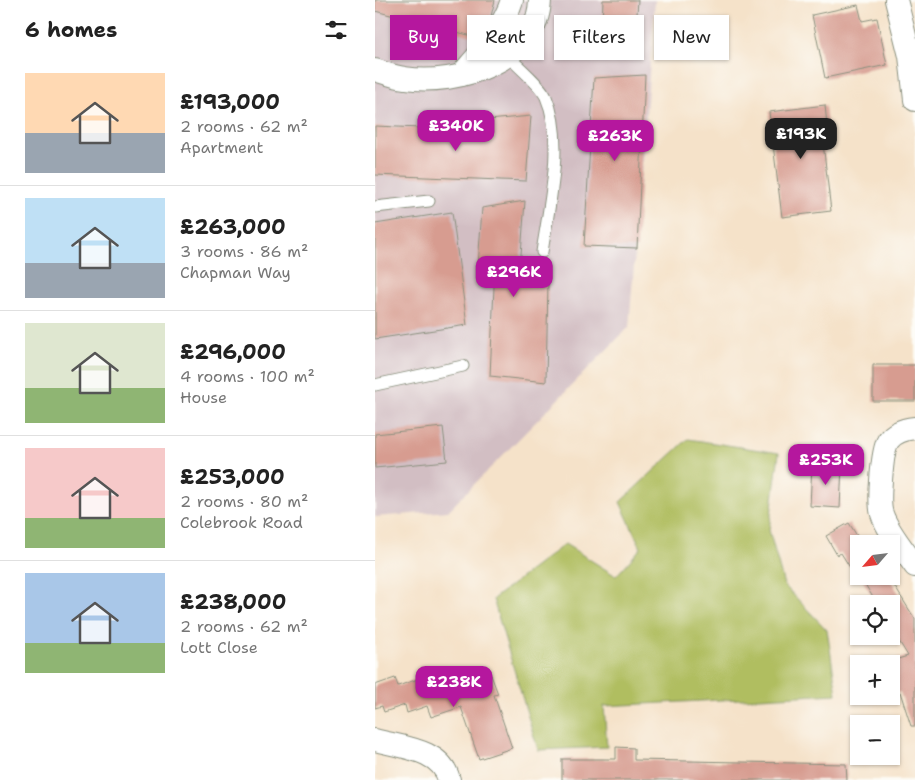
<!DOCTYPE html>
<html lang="en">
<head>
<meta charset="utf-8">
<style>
	body { margin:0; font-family:"Shantell Sans",sans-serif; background:#f2f2f2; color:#222; height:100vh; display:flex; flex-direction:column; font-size:19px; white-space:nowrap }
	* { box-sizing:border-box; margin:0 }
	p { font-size:16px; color:#767676 }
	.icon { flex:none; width:28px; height:28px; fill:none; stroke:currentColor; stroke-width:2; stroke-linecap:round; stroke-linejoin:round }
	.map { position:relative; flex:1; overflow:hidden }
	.side { display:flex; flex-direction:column; background:#fff; width:375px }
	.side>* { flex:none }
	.guide { position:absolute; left:15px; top:15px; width:450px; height:45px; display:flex; gap:10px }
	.needle { width:32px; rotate:242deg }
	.tools { position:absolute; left:475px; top:535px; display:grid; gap:10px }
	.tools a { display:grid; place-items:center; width:50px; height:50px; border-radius:0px; background:#fff; box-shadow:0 1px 4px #0004; font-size:25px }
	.price { position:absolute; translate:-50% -42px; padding:0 11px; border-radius:10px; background:#b5179e; color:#fff; font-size:16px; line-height:32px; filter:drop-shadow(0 1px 2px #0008) }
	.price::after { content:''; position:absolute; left:50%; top:30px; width:15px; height:11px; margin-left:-8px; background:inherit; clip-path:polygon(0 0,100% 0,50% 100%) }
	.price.selected { background:#222; color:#fff }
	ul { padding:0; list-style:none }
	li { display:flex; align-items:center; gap:15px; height:125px; padding:0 25px }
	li+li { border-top:1px solid #e0e0e0 }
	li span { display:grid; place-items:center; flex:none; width:140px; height:100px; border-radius:0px; color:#555 }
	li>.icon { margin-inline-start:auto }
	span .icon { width:60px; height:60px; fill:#fffc; stroke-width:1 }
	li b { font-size:21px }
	h2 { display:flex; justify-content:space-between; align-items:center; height:60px; padding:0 25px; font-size:21px }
	.chip { padding:0 18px; border-radius:0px; background:#fff; box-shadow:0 1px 4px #0004; font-size:18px; line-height:45px }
	.chip.selected { background:#b5179e; color:#fff }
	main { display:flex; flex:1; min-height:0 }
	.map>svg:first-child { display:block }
	.industrial { fill:#d2bec3 }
	.green { fill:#b0be60; stroke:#687e4a }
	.building { fill:#d79c90 }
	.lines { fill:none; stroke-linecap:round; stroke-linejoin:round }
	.lane-casing { stroke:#8a907e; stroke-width:13 }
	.street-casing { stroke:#8a907e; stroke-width:24 }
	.lane { stroke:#fff; stroke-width:11 }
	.street { stroke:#fff; stroke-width:22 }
</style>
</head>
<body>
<main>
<section class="side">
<h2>6 homes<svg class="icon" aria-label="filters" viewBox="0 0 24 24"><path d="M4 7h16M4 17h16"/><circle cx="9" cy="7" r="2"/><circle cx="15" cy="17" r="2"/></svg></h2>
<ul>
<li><span style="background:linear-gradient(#ffd9b3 60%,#9aa5b1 0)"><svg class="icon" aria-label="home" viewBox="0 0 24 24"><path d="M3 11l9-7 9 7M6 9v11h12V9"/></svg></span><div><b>£193,000</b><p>2 rooms · 62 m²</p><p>Apartment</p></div></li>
<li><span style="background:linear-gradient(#bfe0f5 65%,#9aa5b1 0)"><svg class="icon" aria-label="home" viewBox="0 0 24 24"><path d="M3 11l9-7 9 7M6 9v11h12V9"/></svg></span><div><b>£263,000</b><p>3 rooms · 86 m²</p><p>Chapman Way</p></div></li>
<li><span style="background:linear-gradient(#dfe7d0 65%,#8fb573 0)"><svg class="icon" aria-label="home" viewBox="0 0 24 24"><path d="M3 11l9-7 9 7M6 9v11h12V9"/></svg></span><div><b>£296,000</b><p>4 rooms · 100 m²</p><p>House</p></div></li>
<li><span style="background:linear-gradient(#f6c9c9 70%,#8fb573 0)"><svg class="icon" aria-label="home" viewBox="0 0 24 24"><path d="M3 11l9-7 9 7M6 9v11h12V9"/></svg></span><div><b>£253,000</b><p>2 rooms · 80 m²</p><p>Colebrook Road</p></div></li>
<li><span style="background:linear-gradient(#a9c7e8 70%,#8fb573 0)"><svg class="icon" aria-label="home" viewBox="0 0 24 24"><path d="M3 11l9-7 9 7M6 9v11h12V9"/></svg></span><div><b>£238,000</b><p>2 rooms · 62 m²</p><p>Lott Close</p></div></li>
</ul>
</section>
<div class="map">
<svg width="540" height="780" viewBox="0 0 540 780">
	<rect width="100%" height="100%" fill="#fdfcf7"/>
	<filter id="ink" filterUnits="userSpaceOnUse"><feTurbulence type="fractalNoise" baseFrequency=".02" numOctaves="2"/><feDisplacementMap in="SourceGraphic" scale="10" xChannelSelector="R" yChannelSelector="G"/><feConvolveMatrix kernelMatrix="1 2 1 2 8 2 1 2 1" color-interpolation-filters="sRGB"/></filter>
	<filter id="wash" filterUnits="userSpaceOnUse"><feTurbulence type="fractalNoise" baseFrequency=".0096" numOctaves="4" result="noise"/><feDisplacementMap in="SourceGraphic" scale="20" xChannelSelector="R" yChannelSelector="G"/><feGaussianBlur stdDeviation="1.12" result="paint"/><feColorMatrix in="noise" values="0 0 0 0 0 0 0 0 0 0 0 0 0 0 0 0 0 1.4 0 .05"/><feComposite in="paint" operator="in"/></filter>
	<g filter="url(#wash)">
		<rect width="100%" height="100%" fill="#f5e2c9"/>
		<polygon class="industrial" points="0,0 280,0 254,327 73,511 0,517"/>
		<polygon class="green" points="313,439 404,453 394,530 409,585 452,630 462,694 229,706 232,747 163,750 118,599 190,544 241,576 266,548 245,502"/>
		<g id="blocks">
			<g class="building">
				<polygon points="0,0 120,0 116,16 101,37 0,11"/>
				<polygon points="228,0 263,0 261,28 227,26"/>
				<polygon points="483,5 487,21 502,18 512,65 450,78 437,15"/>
				<polygon points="270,75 262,248 209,246 219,78"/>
				<polygon points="450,105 452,125 446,126 456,211 407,217 394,112"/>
				<polygon points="156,116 151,181 0,175 0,126 113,131 114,120"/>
				<polygon points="150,201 144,281 173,282 171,382 115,376 120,265 103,267 107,208"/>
				<polygon points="77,212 92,325 0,339 0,224"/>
				<rect x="498" y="365" width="42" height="36"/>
				<polygon points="68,427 72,461 0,468 0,434"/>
				<polygon points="437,464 467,465 465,508 435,506"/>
				<polygon points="474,523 484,539 484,582 466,553 462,555 451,536"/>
				<polygon points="485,576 513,576 540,619 540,726 536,726 525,692 520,693 516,682 516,661 533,656 516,628 516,604 502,604"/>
				<polygon points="116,675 123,694 119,695 137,748 104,759 86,707 56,717 52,706 32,713 30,705 9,712 7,706 0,708 0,685 20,678 23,686 43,679 47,689 68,682 71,692"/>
				<polygon points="241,747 259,748 259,760 471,764 472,780 187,780 187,759 241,759"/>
			</g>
		</g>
	</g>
	<g filter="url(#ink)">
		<use href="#blocks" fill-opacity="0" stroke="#8a907e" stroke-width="1"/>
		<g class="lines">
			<g class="lane-casing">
				<g id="lane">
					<path d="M132 55C142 66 165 84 171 97 190 141 174 205 167 252"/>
					<polyline points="0,207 54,201"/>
					<polyline points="0,385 88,366"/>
				</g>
			</g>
			<g class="street-casing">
				<g id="street">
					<polyline points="521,0 535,56 540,100"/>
					<path d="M0 70C10 73 20 77 30 78 82 86 163 61 165 0"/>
					<path d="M86 75C106 52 128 29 137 0"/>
					<path d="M540 428C530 429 519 432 513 441 507 451 503 503 507 514 513 532 529 550 540 566"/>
					<path d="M0 740C25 747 67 749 74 780"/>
				</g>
			</g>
			<use href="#lane" class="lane"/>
			<use href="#street" class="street"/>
		</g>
	</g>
</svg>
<div class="tools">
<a><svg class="needle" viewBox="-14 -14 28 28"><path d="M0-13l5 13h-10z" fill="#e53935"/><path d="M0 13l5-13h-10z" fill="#767676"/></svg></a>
<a><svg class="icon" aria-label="locate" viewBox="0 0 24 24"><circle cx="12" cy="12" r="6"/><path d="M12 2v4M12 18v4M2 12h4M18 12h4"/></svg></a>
<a>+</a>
<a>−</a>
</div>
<b class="price" style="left:81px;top:152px">£340K</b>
<b class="price selected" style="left:426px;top:160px">£193K</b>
<b class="price" style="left:240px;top:162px">£263K</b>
<b class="price" style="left:139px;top:298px">£296K</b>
<b class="price" style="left:451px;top:486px">£253K</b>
<b class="price" style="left:79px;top:708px">£238K</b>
<div class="guide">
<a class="chip selected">Buy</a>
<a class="chip">Rent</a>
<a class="chip">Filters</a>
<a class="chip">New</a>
</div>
</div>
</main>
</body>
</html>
